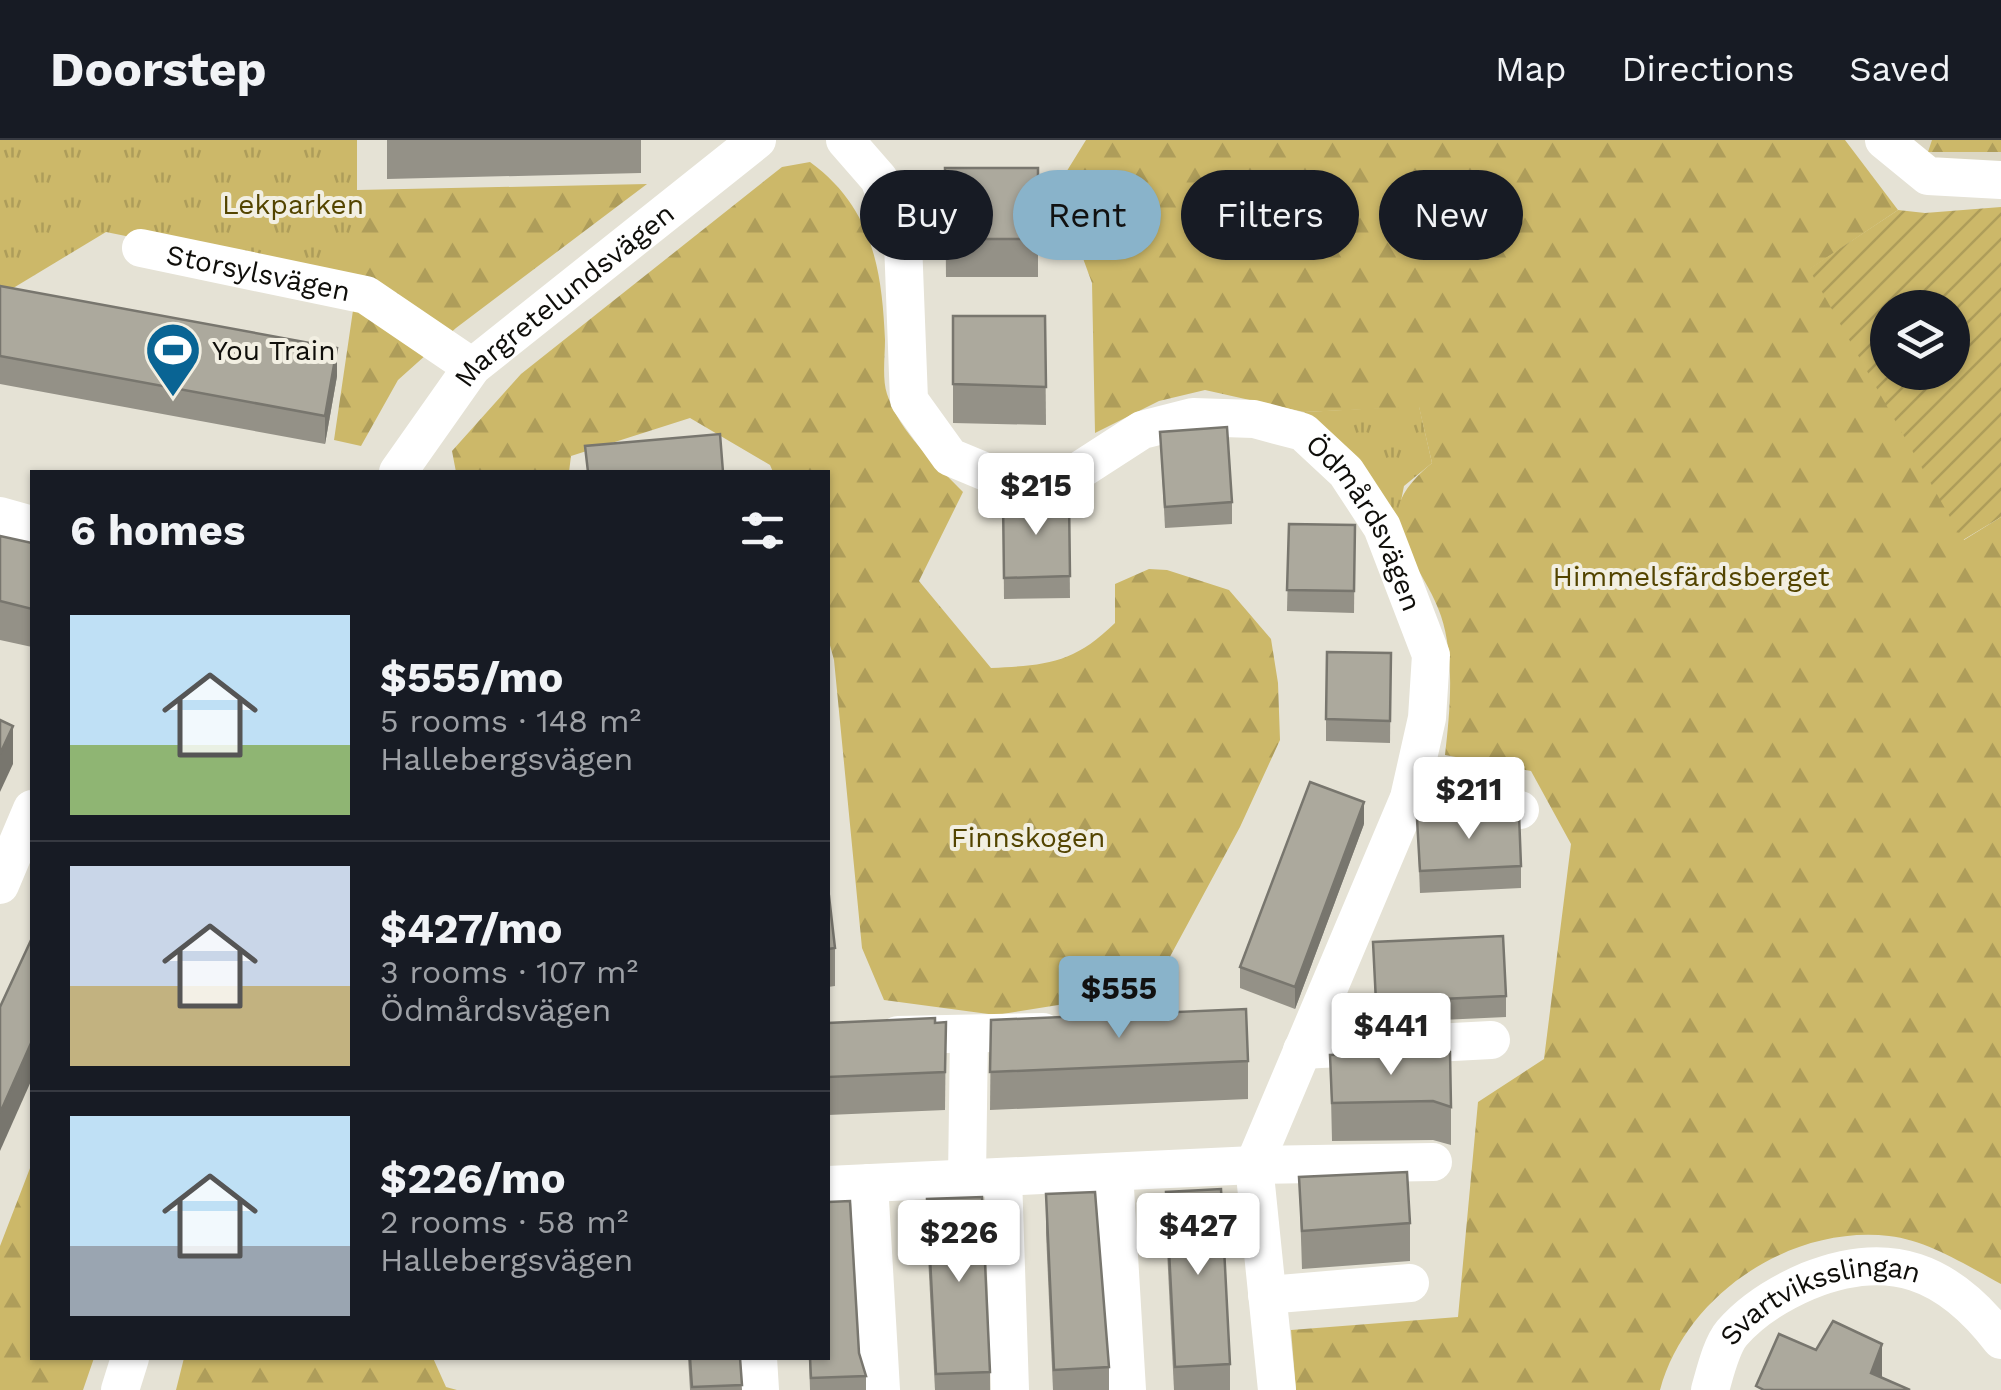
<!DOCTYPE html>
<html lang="en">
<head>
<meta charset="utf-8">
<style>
	body { margin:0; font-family:"Work Sans",sans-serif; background:#20242c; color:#f1f3f6; height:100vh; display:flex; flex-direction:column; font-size:38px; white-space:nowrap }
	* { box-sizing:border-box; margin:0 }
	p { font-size:32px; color:#9ea1a6 }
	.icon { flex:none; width:55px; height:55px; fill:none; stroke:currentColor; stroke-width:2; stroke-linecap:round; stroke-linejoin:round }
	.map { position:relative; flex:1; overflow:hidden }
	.panel { position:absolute; left:30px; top:330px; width:800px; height:890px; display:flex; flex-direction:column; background:#171b24; border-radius:0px; box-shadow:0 2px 8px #0004 }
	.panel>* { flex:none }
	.guide { position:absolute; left:860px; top:30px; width:950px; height:90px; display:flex; gap:20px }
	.fabs { position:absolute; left:1870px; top:150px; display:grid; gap:20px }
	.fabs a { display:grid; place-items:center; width:100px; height:100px; border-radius:50%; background:#171b24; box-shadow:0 2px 8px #0004; font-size:50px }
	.price { position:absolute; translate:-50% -85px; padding:0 22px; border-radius:10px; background:#fff; color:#222; font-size:32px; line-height:65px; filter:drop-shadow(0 2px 5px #0008) }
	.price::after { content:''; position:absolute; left:50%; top:60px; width:30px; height:22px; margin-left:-15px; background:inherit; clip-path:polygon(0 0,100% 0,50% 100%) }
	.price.selected { background:#89b3ca; color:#111 }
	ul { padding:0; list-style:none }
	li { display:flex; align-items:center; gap:30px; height:250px; padding:0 40px }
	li+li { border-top:2px solid #363941 }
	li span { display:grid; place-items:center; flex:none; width:280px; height:200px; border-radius:0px; color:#555 }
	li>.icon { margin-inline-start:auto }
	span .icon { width:120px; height:120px; fill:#fffc; stroke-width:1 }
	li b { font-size:42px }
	h2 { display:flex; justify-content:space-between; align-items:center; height:120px; padding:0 40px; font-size:42px }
	.chip { padding:0 35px; border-radius:45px; background:#171b24; box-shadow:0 2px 8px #0004; font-size:35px; line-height:90px }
	.chip.selected { background:#89b3ca; color:#111 }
	header { display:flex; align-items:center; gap:60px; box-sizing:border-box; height:140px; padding:0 50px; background:#171b24; border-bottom:2px solid #363941 }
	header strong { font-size:48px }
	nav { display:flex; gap:55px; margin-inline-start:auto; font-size:35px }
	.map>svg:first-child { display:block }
	.built { fill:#dcd7c3 }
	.grass { fill:url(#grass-tufts) }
	.forest { fill:url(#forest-firs) }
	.garden { fill:url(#garden-furrows); fill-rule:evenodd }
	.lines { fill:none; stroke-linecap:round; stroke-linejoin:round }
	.street { stroke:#fff; stroke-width:38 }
	.wall { fill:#949187 }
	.shaded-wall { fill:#78766e }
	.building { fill:#aca99d; stroke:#78766e; stroke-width:2.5 }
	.labels { text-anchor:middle; stroke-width:8; stroke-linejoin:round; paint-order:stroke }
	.park-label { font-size:28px; fill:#534400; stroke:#f2efe2 }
	.street-label { font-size:28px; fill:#0f0e0a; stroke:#f2efe2 }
	.poi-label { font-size:28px; fill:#0f0e0a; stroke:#f2efe2; text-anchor:start }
</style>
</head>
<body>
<header>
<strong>Doorstep</strong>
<nav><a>Map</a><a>Directions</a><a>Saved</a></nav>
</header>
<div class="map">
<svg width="2001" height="1250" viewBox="0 0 2001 1250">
	<defs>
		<pattern id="grass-tufts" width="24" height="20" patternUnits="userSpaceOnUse" patternTransform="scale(2.5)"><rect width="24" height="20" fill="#ccb869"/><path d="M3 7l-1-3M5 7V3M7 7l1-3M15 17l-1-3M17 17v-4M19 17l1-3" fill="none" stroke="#ae9d5a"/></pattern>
		<pattern id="forest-firs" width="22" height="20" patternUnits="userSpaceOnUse" patternTransform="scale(2.5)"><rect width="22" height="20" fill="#ccb869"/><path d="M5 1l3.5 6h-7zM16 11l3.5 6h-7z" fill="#ae9d5a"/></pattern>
		<pattern id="garden-furrows" width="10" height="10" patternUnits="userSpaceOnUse" patternTransform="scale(2.5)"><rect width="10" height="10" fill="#ccb869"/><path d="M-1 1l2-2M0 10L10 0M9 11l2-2" fill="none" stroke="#ae9d5a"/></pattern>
	</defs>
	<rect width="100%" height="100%" fill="#e5e2d5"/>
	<polygon class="built" points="1905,0 2001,0 2001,28 1938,26"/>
	<g class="grass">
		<polygon points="0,0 357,0 357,143 106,92 0,156"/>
		<polygon points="1419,266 1432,323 1404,346 1396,386 1332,294 1304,272"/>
	</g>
	<g class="forest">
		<path d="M1086 0H1845L1898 70 1810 129 1964 400 2001 377V1144C1968 1126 1927 1100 1889 1096 1791 1085 1686 1154 1660 1250H1296L1291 1190 1458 1177 1478 962 1544 919 1571 704 1531 631 1445 615C1450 572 1455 518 1441 476 1419 412 1360 382 1432 323L1419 267 1304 272 1205 250 1159 261 1095 293 1092 143 1057 47Z"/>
		<polygon points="1932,0 2001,0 2001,12 1928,12"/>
		<path d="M810 22C872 67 882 129 885 200 885 216 882 239 887 254 900 293 935 323 963 352L919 441 991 528C1047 525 1073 524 1115 483V444L1149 429 1167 430 1229 450 1271 499 1278 543 1280 600 1240 687 1152 850 996 875 884 860 862 808 834 520 828 498V332H773L770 325 690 278 571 316 569 332H456L452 311 521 234 782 27Z"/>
		<polygon points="647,44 456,188 398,240 361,306 334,300 357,143 357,50"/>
		<polygon points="32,1023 32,1218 94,1218 83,1250 0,1250 0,1106"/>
		<polygon points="184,1218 433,1218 446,1247 457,1250 176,1250"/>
	</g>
	<path class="garden" d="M2001 67V377L1963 400 1809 129 1898 70 1925 73ZM1888 168H1952V232H1888Z"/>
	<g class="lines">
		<g class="street">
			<path id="s1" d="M845 0 879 39 903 102 909 260 950 317 1017 345 1077 332 1142 290 1193 277 1254 279 1303 292 1346 332 1382 387 1431 515 1427 578 1409 658 1254 1025 1277 1250"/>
			<polyline points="1884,0 1928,36 2001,40"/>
			<path id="s2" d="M141 108 366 155 472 227"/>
			<path id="s3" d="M398 332 472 227 757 0"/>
			<polyline points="0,376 32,385"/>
			<polyline points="1409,658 1520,670"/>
			<polyline points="0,745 32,669"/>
			<polyline points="898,895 1043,892"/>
			<polyline points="1302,910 1491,900"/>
			<polyline points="1114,1032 1127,1250"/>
			<polyline points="1003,1037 1010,1250"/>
			<polyline points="967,1038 969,894"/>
			<polyline points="869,1043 881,1250"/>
			<polyline points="828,1045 1254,1025 1433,1022"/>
			<polyline points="1267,1155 1410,1143"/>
			<polyline points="758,1218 760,1250"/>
			<polyline points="120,1250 130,1218"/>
			<path id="s4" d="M1710 1250C1715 1233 1721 1206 1732 1193 1752 1170 1780 1153 1808 1141 1890 1108 1948 1131 2001 1200"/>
		</g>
	</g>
	<g class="wall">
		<polygon points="387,0 641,0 641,33 387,39"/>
		<polygon points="945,28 1038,28 1038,137 946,137"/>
		<polygon points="0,146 337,236 325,304 0,244"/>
		<polygon points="953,176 1045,176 1046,285 953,283"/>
		<polygon points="1160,292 1232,362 1232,384 1165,388"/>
		<polygon points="1069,359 1070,458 1004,459 1003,360"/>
		<polygon points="1289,384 1355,385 1354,473 1287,471"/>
		<polygon points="0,396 32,403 32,507 0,500"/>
		<polygon points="1391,513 1390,603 1326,601 1326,579"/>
		<polygon points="1417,679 1521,726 1521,748 1420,753"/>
		<polygon points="1364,684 1295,869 1240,848 1240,827"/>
		<polygon points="828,756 835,808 835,846 828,847"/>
		<polygon points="1373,802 1506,856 1506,877 1376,883"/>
		<polygon points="991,880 1248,921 1248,959 990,970"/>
		<polygon points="946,882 945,970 828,975 828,883"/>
		<polygon points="1330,915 1451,967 1451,1005 1433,1000 1332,1001"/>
		<polygon points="1299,1037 1410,1083 1410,1121 1302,1129"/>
		<polygon points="1166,1052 1230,1224 1230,1250 1174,1250 1166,1090"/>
		<polygon points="1046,1054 1109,1227 1109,1250 1053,1250 1046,1093"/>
		<polygon points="927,1059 990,1232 990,1250 935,1250 927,1097"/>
		<polygon points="859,1213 866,1236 866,1250 810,1250 809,1218 828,1218"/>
		<polygon points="688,1218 740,1218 742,1250 690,1250"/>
	</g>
	<g class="shaded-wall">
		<polygon points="337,208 337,236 325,304 325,276"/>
		<polygon points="13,586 13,624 0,652 0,614"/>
		<polygon points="1364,662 1364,684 1295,869 1295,847"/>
		<polygon points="32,901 32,939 0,1011 0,973"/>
		<polygon points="1882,1204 1882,1242 1871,1233"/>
	</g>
	<g class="building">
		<polygon points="945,28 1038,28 1038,99 946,99"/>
		<polygon points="0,146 337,208 325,276 0,216"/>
		<polygon points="953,176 1045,176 1046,247 953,244"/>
		<polygon points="1227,287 1232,362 1165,367 1160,292"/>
		<polygon points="720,294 723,332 588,332 585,306"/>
		<polygon points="1069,359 1070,436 1004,438 1003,360"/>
		<polygon points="1289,384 1355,385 1354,451 1287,450"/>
		<polygon points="0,396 32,403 32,469 0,461"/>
		<polygon points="1327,512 1391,513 1390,581 1326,579"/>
		<polygon points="0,580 13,586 0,614"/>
		<polygon points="1310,642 1364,662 1295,847 1240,827"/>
		<polygon points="1519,674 1521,726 1420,731 1417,679"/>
		<polygon points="828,756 829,756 835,808 828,809"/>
		<polygon points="1503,796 1506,856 1376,862 1373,802"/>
		<polygon points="32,798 32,901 0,973 0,867"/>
		<polygon points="1246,869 1248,921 990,932 991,880"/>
		<polygon points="935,878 935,883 946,882 945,932 828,937 828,883"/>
		<polygon points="1450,912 1451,967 1433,961 1332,963 1330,915"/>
		<polygon points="1407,1032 1410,1083 1302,1091 1299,1037"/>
		<polygon points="1221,1049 1230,1224 1175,1227 1166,1052"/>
		<polygon points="1095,1052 1109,1227 1054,1230 1046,1054"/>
		<polygon points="982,1057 990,1232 936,1234 927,1059"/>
		<polygon points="850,1061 859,1213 866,1236 811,1238 810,1218 828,1218 828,1062"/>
		<polygon points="1833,1181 1882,1204 1871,1233 1910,1250 1764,1250 1756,1246 1779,1194 1816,1210"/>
		<polygon points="690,1218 740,1218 742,1245 692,1247"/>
	</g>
	<defs>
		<g id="stadium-pin" transform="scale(2.875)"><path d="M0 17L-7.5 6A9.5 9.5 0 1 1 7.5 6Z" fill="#096494" stroke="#f2efe2"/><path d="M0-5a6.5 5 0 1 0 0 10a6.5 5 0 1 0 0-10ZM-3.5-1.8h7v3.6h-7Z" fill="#fff"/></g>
	</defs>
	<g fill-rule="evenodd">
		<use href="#stadium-pin" x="173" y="210"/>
	</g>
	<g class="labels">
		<g class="park-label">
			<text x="293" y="74">Lekparken</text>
			<text x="1691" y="446">Himmelsfärdsberget</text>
			<text x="1028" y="707">Finnskogen</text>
		</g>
		<g class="street-label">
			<text dy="10" stroke="none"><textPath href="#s2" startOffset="120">Storsylsvägen</textPath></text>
			<text dy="10" stroke="none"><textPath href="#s3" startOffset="245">Margretelundsvägen</textPath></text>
			<text dy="10" stroke="none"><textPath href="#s1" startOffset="835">Ödmårdsvägen</textPath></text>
			<text dy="10" stroke="none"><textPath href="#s4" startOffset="160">Svartviksslingan</textPath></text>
		</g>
		<g class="poi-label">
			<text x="212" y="220">You Train</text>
		</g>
	</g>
</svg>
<div class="fabs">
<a><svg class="icon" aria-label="layers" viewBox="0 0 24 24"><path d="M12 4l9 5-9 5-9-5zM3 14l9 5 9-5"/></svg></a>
</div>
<b class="price" style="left:1036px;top:398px">$215</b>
<b class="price" style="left:1469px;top:702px">$211</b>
<b class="price selected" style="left:1119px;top:901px">$555</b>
<b class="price" style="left:1391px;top:938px">$441</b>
<b class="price" style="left:1198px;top:1138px">$427</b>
<b class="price" style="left:959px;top:1145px">$226</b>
<div class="guide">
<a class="chip">Buy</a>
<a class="chip selected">Rent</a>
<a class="chip">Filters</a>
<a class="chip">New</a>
</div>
<section class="panel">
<h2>6 homes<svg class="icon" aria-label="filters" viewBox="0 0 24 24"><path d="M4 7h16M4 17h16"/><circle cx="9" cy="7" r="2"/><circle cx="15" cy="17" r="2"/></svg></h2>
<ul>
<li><span style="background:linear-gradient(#bfe0f5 65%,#8fb573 0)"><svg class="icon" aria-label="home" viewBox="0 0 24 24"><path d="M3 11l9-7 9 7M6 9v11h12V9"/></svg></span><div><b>$555/mo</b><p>5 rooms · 148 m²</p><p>Hallebergsvägen</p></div></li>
<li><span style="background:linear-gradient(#c9d6e8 60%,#c2b280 0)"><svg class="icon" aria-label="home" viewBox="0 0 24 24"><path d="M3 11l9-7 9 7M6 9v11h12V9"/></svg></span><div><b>$427/mo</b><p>3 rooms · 107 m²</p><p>Ödmårdsvägen</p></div></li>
<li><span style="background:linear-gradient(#bfe0f5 65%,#9aa5b1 0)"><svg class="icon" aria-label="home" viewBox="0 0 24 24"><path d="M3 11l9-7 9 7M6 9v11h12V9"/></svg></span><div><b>$226/mo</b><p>2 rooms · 58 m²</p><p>Hallebergsvägen</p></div></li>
</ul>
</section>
</div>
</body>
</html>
